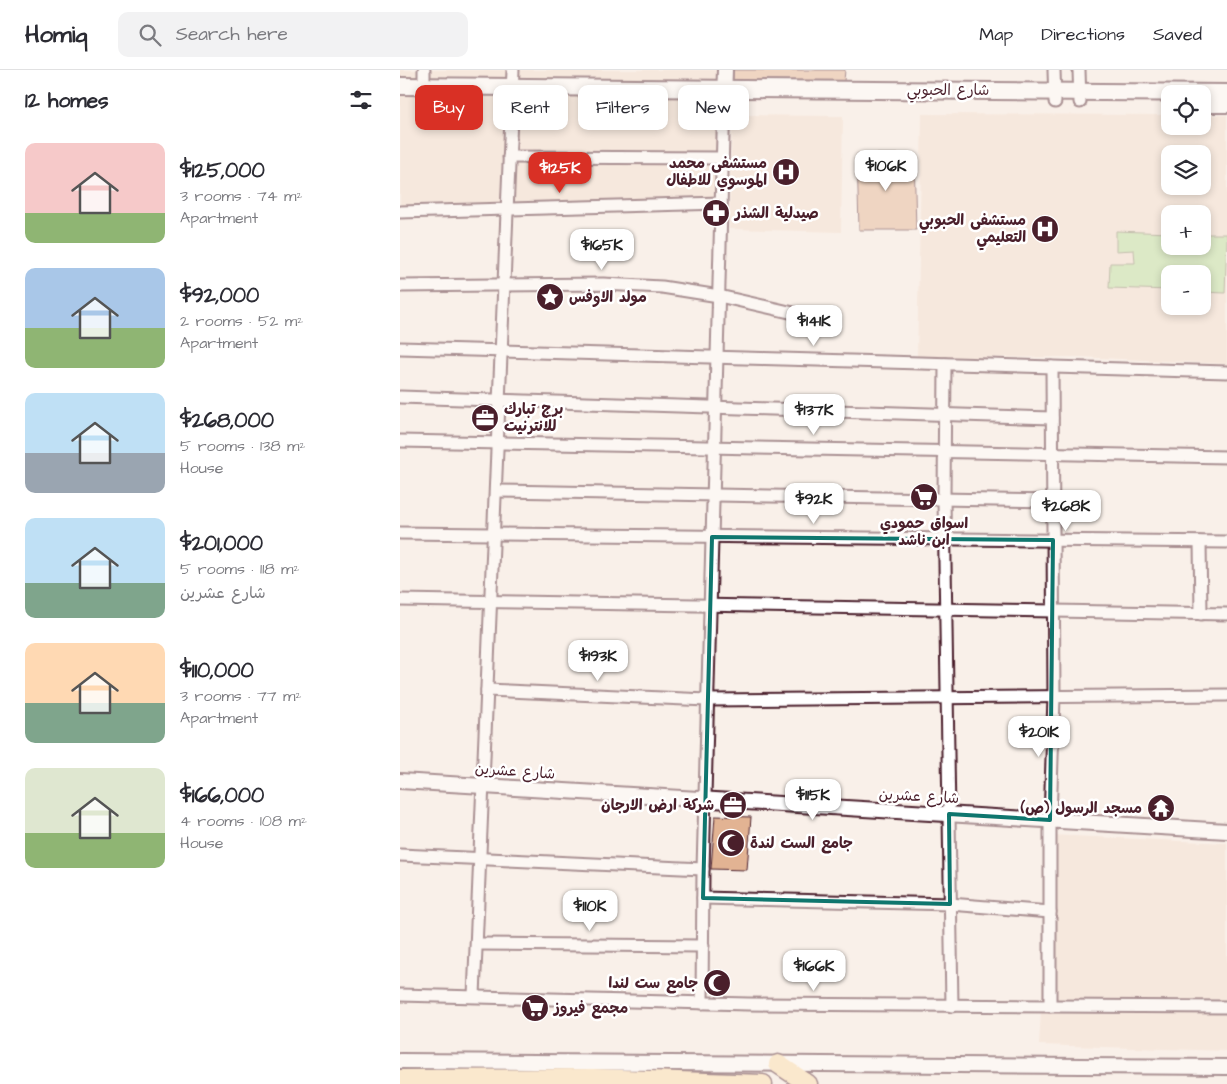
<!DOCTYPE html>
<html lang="en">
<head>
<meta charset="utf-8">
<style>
	body { margin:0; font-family:"Architects Daughter","Playpen Sans Arabic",sans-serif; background:#f2f2f3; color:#2b2b33; height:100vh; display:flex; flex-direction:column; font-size:19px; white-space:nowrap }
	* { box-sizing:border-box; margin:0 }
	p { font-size:16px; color:#7c7c81 }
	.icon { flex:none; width:28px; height:28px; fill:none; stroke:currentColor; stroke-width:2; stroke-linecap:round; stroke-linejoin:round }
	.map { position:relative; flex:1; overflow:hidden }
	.details { display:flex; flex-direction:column; background:#fff; width:400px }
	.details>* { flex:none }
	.top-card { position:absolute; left:15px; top:15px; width:475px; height:45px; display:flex; gap:10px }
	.tools { position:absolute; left:761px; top:15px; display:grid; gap:10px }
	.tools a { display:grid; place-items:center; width:50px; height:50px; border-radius:10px; background:#fff; box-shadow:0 2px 8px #0003; font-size:25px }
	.price { position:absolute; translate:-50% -42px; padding:0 11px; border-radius:10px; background:#fff; color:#222; font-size:16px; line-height:32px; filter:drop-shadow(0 1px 2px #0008) }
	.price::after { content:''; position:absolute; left:50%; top:30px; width:15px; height:11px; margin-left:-8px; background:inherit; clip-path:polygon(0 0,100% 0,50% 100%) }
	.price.active { background:#d93025; color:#fff }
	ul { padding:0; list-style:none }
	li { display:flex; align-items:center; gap:15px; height:125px; padding:0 25px }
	li span { display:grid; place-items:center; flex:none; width:140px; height:100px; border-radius:10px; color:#555 }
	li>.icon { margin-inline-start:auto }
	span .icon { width:60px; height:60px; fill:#fffc; stroke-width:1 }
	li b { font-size:21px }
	h2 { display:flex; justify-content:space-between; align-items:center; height:60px; padding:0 25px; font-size:21px }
	.chip { padding:0 18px; border-radius:10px; background:#fff; box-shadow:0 2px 8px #0003; font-size:18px; line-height:45px }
	.chip.active { background:#d93025; color:#fff }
	header { display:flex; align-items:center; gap:30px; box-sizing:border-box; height:70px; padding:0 25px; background:#fff; border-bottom:1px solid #e1e1e2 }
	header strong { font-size:24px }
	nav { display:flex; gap:28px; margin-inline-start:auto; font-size:18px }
	.search { width:350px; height:45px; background:#f2f2f3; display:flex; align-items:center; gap:12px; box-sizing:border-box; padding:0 18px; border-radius:10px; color:#7c7c81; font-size:19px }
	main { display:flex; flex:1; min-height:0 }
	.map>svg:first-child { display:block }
	.built { fill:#f2decf; fill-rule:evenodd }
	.green { fill:#b9e09c; stroke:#828064 }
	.building { fill:#e2b393; stroke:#4a1f2b }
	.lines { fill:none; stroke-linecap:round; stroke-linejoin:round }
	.minor-casing { stroke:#4a1f2b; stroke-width:15 }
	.tertiary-casing { stroke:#4a1f2b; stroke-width:18 }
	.secondary-casing { stroke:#4a1f2b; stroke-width:20 }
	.primary-casing { stroke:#4a1f2b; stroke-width:21 }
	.minor { stroke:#fff; stroke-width:11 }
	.tertiary { stroke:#fff; stroke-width:14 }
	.secondary { stroke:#fff; stroke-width:16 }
	.primary { stroke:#fbddab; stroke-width:18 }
	.marked { fill:none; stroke:#0f766e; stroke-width:4; stroke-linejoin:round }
	.labels { text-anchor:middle; stroke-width:5; stroke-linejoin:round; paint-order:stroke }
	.street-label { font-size:15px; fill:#4a1f2b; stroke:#fff }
	.poi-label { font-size:15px; font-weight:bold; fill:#4a1f2b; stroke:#fff; text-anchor:end }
</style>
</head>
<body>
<header>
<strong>Homiq</strong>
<div class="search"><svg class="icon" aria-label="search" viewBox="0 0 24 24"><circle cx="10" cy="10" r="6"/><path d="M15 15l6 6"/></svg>Search here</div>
<nav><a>Map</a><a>Directions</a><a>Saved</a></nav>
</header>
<main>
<section class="details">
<h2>12 homes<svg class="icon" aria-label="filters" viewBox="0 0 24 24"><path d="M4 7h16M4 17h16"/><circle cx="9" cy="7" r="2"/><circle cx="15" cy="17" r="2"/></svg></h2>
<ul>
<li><span style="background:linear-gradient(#f6c9c9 70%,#8fb573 0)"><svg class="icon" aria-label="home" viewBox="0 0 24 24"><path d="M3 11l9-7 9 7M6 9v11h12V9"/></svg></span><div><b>$125,000</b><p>3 rooms · 74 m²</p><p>Apartment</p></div></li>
<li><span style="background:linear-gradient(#a9c7e8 60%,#8fb573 0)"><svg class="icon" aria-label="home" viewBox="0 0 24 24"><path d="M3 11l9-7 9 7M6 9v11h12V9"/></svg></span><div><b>$92,000</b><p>2 rooms · 52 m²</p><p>Apartment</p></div></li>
<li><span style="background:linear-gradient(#bfe0f5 60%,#9aa5b1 0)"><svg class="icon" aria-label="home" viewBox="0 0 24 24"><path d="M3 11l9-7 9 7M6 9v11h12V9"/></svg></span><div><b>$268,000</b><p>5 rooms · 138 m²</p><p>House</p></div></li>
<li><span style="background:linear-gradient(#bfe0f5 65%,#7fa58c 0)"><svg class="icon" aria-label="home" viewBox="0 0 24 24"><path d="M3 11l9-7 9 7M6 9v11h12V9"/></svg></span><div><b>$201,000</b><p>5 rooms · 118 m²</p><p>شارع عشرين</p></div></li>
<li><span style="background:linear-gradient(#ffd9b3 60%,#7fa58c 0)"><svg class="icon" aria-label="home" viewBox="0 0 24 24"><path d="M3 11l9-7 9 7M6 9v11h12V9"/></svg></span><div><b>$110,000</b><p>3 rooms · 77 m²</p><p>Apartment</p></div></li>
<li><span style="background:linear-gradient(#dfe7d0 65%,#8fb573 0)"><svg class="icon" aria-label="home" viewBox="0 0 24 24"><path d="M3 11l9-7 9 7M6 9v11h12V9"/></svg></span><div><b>$166,000</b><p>4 rooms · 108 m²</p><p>House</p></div></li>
</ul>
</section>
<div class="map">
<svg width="827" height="1014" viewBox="0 0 827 1014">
	<rect width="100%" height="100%" fill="#f9f0e9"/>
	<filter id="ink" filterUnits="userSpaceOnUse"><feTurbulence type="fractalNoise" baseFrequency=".02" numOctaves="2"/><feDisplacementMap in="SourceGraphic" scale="10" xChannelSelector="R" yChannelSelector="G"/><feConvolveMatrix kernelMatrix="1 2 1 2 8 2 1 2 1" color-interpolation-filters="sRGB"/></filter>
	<g filter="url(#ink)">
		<g class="built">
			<polygon points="0,0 322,0 316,134 0,149"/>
			<path d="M522 44 770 45V56H802L803 45H827V294L679 287 517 288ZM770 84H802V116H770ZM770 144H802V176H770ZM770 204H802V236H770Z"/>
			<polygon points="332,45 443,46 441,162 329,159"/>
			<polygon points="651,765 827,773 827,981 639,975"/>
		</g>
		<polygon class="green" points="716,161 770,163 770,176 802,176 803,164 827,164 825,223 803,222 802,204 770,204 770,220 709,218 710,193 735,193 734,180 716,181"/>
		<g class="building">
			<polygon points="333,0 445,0 444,11 333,12"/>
			<polygon points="457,84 514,84 516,160 459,160"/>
			<polygon points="315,746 351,747 347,800 311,799"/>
		</g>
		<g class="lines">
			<g class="minor-casing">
				<g id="minor">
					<polyline points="24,0 24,17"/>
					<polyline points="654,0 655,32"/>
					<polyline points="679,0 680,32"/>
					<polyline points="109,87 322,88"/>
					<polyline points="0,142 321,133"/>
					<polyline points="0,216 203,214 262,217 319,226 398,244"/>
					<polyline points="0,278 827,302"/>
					<polyline points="545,294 544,429 552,936"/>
					<polyline points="0,327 652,348"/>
					<polyline points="0,371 827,387"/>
					<polyline points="96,421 653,431"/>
					<polyline points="0,463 827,472"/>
					<polyline points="800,472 801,544"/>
					<polyline points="0,530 827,544"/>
					<polyline points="87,620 307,630 827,625"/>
					<polyline points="0,785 303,799"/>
					<polyline points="303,828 550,834 650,842"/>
					<polyline points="77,874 303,876"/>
					<polyline points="0,925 348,934 827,937"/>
					<polyline points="74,926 113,0"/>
					<polyline points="302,933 303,799 324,29"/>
					<polyline points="650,936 650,750 654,627 652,297"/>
				</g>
			</g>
			<g class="tertiary-casing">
				<g id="tertiary">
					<polyline points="324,29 325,0"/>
					<polyline points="0,711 827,761"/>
					<polyline points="0,991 827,997"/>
				</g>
			</g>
			<g class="secondary-casing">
				<g id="secondary">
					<polyline points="0,16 827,23"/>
					<polyline points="802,34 827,34"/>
				</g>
			</g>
			<g class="primary-casing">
				<g id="primary">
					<polyline points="378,994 408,1014"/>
					<polyline points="0,1009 193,1008 363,1014"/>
				</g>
			</g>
			<use href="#minor" class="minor"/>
			<use href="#tertiary" class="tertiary"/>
			<use href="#secondary" class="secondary"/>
			<use href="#primary" class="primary"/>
		</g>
	</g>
	<path d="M0 0H827V1014H0ZM312 467 653 470 650 750 549 744 550 834 303 828Z" fill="#f9f0e9" fill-opacity=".55" fill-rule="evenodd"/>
	<path class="marked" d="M312 467 653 470 650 750 549 744 550 834 303 828Z"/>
	<defs>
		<g id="hospital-disc" transform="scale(1.4375)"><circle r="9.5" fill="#4a1f2b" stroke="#fff"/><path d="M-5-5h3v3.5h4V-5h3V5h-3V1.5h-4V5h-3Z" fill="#fff"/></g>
		<g id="pharmacy-disc" transform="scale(1.4375)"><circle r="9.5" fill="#4a1f2b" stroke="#fff"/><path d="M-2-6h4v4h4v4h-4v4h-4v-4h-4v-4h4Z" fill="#fff"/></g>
		<g id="sight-disc" transform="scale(1.4375)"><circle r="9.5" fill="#4a1f2b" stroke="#fff"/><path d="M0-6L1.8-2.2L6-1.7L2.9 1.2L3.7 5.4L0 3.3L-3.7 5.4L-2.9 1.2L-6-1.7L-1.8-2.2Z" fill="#fff"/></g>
		<g id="office-disc" transform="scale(1.4375)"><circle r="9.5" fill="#4a1f2b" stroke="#fff"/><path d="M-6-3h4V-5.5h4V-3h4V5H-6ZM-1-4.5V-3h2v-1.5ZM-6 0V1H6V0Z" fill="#fff"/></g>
		<g id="supermarket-disc" transform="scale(1.4375)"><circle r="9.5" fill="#4a1f2b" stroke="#fff"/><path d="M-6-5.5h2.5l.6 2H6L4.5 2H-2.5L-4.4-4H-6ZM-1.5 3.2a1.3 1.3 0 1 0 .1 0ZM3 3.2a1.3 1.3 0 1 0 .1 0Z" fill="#fff"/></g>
		<g id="temple-disc" transform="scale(1.4375)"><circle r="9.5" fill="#4a1f2b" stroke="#fff"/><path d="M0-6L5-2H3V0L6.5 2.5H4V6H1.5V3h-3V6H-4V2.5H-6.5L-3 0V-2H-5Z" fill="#fff"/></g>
		<g id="mosque-disc" transform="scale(1.4375)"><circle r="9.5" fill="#4a1f2b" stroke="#fff"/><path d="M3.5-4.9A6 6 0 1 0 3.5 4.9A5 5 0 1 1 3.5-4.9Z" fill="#fff"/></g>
	</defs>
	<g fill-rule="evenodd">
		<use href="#hospital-disc" x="386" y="102"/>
		<use href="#pharmacy-disc" x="316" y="143"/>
		<use href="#hospital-disc" x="645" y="159"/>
		<use href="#sight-disc" x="150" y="227"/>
		<use href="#office-disc" x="85" y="348"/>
		<use href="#supermarket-disc" x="524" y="427"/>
		<use href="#office-disc" x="333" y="735"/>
		<use href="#temple-disc" x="761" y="738"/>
		<use href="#mosque-disc" x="331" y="773"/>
		<use href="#mosque-disc" x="317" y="913"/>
		<use href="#supermarket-disc" x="135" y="938"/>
	</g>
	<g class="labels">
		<g class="street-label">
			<text x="548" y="25">شارع الحبوبي</text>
			<text transform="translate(115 701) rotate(4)" y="5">شارع عشرين</text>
			<text transform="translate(519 726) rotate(3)" y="5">شارع عشرين</text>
		</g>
		<g class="poi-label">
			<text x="367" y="98">مستشفى محمد<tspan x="367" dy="17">الموسوي للاطفال</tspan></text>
			<text x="335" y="148" text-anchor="start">صيدلية الشذر</text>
			<text x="626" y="155">مستشفى الحبوبي<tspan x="626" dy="17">التعليمي</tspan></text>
			<text x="169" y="232" text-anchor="start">مولد الاوفس</text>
			<text x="104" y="344" text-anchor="start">برج تبارك<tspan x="104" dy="17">للانترنيت</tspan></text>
			<text x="524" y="458" text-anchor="middle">اسواق حمودي<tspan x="524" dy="17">ابن ناشد</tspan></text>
			<text x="314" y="740">شركة ارض الارجان</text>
			<text x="742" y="743">مسجد الرسول (ص)</text>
			<text x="350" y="778" text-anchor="start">جامع الست لندة</text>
			<text x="298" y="918">جامع ست لندا</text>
			<text x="154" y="943" text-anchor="start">مجمع فيروز</text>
		</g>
	</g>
</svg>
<div class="tools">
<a><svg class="icon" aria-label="locate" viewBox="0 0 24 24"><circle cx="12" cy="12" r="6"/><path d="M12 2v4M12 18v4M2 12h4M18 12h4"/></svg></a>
<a><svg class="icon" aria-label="layers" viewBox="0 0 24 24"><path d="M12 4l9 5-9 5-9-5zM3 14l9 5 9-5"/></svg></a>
<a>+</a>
<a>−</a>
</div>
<b class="price" style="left:486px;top:122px">$106K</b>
<b class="price active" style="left:160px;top:124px">$125K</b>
<b class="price" style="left:202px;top:201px">$165K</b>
<b class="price" style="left:414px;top:277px">$141K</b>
<b class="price" style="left:414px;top:366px">$137K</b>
<b class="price" style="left:414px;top:455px">$92K</b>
<b class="price" style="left:666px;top:462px">$268K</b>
<b class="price" style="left:198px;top:612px">$193K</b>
<b class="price" style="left:639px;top:688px">$201K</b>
<b class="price" style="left:413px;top:751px">$115K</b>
<b class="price" style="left:190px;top:862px">$110K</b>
<b class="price" style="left:414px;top:922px">$166K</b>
<div class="top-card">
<a class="chip active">Buy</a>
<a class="chip">Rent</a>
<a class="chip">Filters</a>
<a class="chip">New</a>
</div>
</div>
</main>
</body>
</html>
